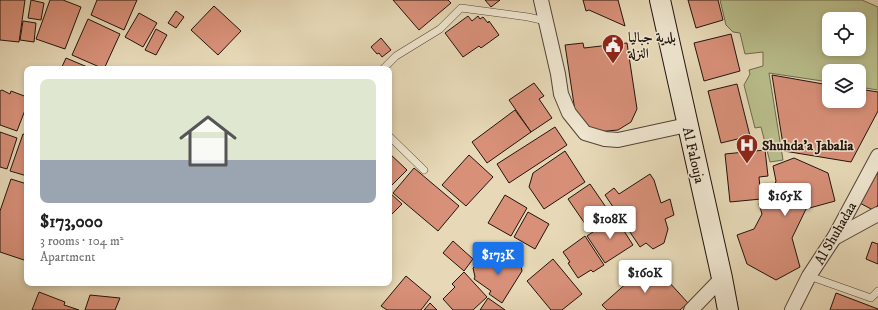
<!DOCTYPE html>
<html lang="en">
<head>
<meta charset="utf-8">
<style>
	body { margin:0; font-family:"IM FELL DW Pica",Amiri,serif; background:#f2f2f2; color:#202124; height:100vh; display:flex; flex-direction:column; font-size:15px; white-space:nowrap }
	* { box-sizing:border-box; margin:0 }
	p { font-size:13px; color:#757577 }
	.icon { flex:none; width:22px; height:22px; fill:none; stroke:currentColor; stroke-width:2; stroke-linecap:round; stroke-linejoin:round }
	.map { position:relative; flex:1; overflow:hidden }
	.panel { position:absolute; left:24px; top:66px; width:368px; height:220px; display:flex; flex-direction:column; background:#fff; border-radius:8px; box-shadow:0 2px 6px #0003 }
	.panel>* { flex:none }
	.fabs { position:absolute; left:822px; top:12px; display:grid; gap:8px }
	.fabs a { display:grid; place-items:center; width:44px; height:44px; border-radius:8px; background:#fff; box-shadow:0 2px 6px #0003; font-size:20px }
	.price { position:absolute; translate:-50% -34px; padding:0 9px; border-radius:4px; background:#fff; color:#222; font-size:13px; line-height:26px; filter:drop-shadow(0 1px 2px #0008) }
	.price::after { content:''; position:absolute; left:50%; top:24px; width:12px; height:9px; margin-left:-6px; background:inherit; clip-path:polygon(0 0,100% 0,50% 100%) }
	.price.on { background:#1a73e8; color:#fff }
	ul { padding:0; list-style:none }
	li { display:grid; align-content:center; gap:8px; height:212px; padding:0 16px }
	li span { display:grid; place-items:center; height:124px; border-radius:8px; color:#555 }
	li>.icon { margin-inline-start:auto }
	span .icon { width:72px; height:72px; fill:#fffc; stroke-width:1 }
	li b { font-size:17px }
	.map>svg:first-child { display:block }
	.green { fill:#b9be8c; stroke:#6e684c; fill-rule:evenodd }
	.building { fill:#d89079; stroke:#22130d }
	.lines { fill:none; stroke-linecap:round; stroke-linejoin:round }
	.lane-casing { stroke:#534438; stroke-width:8 }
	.street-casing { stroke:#534438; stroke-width:16 }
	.secondary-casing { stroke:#22130d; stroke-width:22 }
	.lane { stroke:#efe6d0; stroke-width:7 }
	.street { stroke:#efe6d0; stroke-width:14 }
	.secondary { stroke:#efe6d0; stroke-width:20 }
	.labels { text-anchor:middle; stroke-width:3; stroke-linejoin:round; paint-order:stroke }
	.poi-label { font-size:14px; font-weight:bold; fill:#22130d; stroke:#efe6d0; text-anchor:start }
	.street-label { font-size:14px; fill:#22130d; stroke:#efe6d0 }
</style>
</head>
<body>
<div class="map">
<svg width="878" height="310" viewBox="0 0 878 310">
	<rect width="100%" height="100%" fill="#e7d9b7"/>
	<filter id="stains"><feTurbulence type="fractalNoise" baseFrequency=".005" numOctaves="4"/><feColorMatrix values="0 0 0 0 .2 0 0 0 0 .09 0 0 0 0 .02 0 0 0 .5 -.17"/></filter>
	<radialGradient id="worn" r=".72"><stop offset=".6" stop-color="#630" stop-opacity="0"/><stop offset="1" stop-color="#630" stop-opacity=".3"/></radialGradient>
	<path class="green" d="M720 0H862L878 7V90L859 87V71H829V82L769 73 783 160 770 162 761 127 755 128 744 85 750 74 749 70 763 66V52L745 54 740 33 733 32 726 25ZM829 19H859V49H829Z"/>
	<g class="building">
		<polygon points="0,0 25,0 19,42 0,40"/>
		<polygon points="31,0 44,3 41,20 28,18"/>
		<polygon points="50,0 63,0 81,7 65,49 36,39"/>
		<polygon points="97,0 137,0 124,30 91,15"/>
		<polygon points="393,0 448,0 451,3 419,30"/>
		<polygon points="485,0 500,0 491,7"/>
		<polygon points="583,0 618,0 625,26 589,10 586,11"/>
		<polygon points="688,0 718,0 723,20 696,28"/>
		<polygon points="214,6 241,31 218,55 191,30"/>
		<polygon points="176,11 184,17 176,28 168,23"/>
		<polygon points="139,13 157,23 143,47 125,37"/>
		<polygon points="468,16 472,21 478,16 480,19 483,17 488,23 489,21 499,35 481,48 479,46 463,57 445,33"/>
		<polygon points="88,19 120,34 104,69 72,55"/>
		<polygon points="23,21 36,23 34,42 20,40"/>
		<polygon points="156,29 167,35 156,55 145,50"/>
		<polygon points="731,34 740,71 704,81 694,43"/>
		<polygon points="381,38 391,50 382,57 379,53 377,54 371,47"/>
		<polygon points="583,43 584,48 627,43 637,109 631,122 618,130 597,132 588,127 575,111 565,45"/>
		<polygon points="66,58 92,69 61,69"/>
		<polygon points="772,75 829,85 829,101 859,101 859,89 878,92 878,111 851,162 784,151"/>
		<polygon points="534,83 544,96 539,99 552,118 531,132 509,100"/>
		<polygon points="737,84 750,136 721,143 708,91"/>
		<polygon points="2,90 10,94 11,91 27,97 27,105 17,131 0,125 0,91"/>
		<polygon points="515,110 531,132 487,163 472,142"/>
		<polygon points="555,127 567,145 509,183 497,164"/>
		<polygon points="0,132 17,138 7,169 0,167"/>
		<polygon points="23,134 27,135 27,176 10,171"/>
		<polygon points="765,150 768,176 759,177 761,199 730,202 725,154"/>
		<polygon points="565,151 585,182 544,209 529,187 533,173"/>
		<polygon points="389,153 407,170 389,188"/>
		<polygon points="469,155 493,177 466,206 442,185"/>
		<polygon points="794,158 828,173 835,201 806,209 792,238 800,267 776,280 747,264 737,235 754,229 762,214 759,204 763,197 770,199 776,181 773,166"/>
		<polygon points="878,165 878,205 873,210 856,201"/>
		<polygon points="414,168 459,206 438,231 393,193"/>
		<polygon points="650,174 654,180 661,203 670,199 674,215 665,219 668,229 664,243 653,249 646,243 640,247 605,195 614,188 619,194"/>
		<polygon points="11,179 27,184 27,261 0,252 0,211"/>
		<polygon points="590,184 612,216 590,231 568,199"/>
		<polygon points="389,192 402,204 389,217"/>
		<polygon points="505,195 527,208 511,236 488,223"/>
		<polygon points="528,212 549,224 535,249 514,237"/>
		<polygon points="615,217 633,245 605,263 587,236"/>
		<polygon points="585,236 604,265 593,272 591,270 578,278 568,263 570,262 563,252"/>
		<polygon points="453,241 473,259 464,271 443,253"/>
		<polygon points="872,242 878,244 878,264 866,259"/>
		<polygon points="500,254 505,256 508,262 513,261 518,263 521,266 522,271 502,303 489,294 491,291 474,279 475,277 473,268 484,259 487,260 489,256 494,259 496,255"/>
		<polygon points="553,259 582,294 562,310 551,310 527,281"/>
		<polygon points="642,263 662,286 668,281 688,303 680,310 607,310 602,305 629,281 626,277"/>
		<polygon points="464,272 487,297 473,310 453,310 443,299 455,287 452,284"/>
		<polygon points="406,276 431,297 421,310 387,310 381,306"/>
		<polygon points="39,292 65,302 64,305 79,310 32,310"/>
		<polygon points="836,293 878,309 878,310 830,310"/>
		<polygon points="90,295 120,298 115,310 85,310"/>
		<polygon points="488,298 505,310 480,310"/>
		<polygon points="430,303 437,310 424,310"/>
	</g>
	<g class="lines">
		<g class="lane-casing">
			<g id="lane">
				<polyline points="383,69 396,56 440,29 461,8 528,17 546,21"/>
				<polyline points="389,136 424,170"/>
				<polyline points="809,276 871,298 878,291"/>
			</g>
		</g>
		<g class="street-casing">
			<g id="street">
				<polyline points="541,0 558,74 561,94 569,113 585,133 605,139 618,140 687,125"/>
				<polyline points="834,238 878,214"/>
				<polyline points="691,310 722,278"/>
				<polyline points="792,310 809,276 834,238 878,156"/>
			</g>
		</g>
		<g class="secondary-casing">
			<polyline id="secondary" points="660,0 722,278 728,310"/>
		</g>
		<use href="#lane" class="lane"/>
		<use href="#street" class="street"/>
		<use href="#secondary" class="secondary"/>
	</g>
	<defs>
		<g id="civic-pin" transform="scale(1.15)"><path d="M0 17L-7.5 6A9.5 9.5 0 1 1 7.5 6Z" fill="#8f2418" stroke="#efe6d0"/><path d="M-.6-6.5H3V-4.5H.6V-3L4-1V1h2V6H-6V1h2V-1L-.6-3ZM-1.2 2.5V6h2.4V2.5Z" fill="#fff"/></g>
		<g id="hospital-pin" transform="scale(1.15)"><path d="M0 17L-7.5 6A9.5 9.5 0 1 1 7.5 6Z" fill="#8f2418" stroke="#efe6d0"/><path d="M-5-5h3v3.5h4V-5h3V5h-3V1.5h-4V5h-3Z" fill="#fff"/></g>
	</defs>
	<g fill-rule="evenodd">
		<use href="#civic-pin" x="613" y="45"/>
		<use href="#hospital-pin" x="747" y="145"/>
	</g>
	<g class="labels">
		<g class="poi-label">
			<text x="628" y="42">بلدية جباليا<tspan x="628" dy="16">النزلة</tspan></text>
			<text x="762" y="150">Shuhda'a Jabalia</text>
		</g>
		<g class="street-label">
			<text transform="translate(694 155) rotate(77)" y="5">Al Falouja</text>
			<text transform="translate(835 233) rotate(-60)" y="5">Al Shuhadaa</text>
		</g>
	</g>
	<rect width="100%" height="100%" filter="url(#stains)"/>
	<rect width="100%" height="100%" fill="url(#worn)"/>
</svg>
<div class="fabs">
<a><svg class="icon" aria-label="locate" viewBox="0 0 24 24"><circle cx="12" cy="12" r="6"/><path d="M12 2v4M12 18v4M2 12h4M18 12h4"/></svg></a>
<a><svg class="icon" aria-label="layers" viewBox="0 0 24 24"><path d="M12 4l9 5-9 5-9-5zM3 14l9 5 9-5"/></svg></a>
</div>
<b class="price" style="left:785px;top:217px">$165K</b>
<b class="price" style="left:610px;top:240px">$108K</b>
<b class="price on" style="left:498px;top:276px">$173K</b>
<b class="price" style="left:645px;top:294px">$160K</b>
<section class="panel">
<ul>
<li><span style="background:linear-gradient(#dfe7d0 65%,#9aa5b1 0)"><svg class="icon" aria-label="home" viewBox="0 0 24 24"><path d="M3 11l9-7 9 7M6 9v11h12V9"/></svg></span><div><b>$173,000</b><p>3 rooms · 104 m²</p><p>Apartment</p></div></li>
</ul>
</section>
</div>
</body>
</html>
